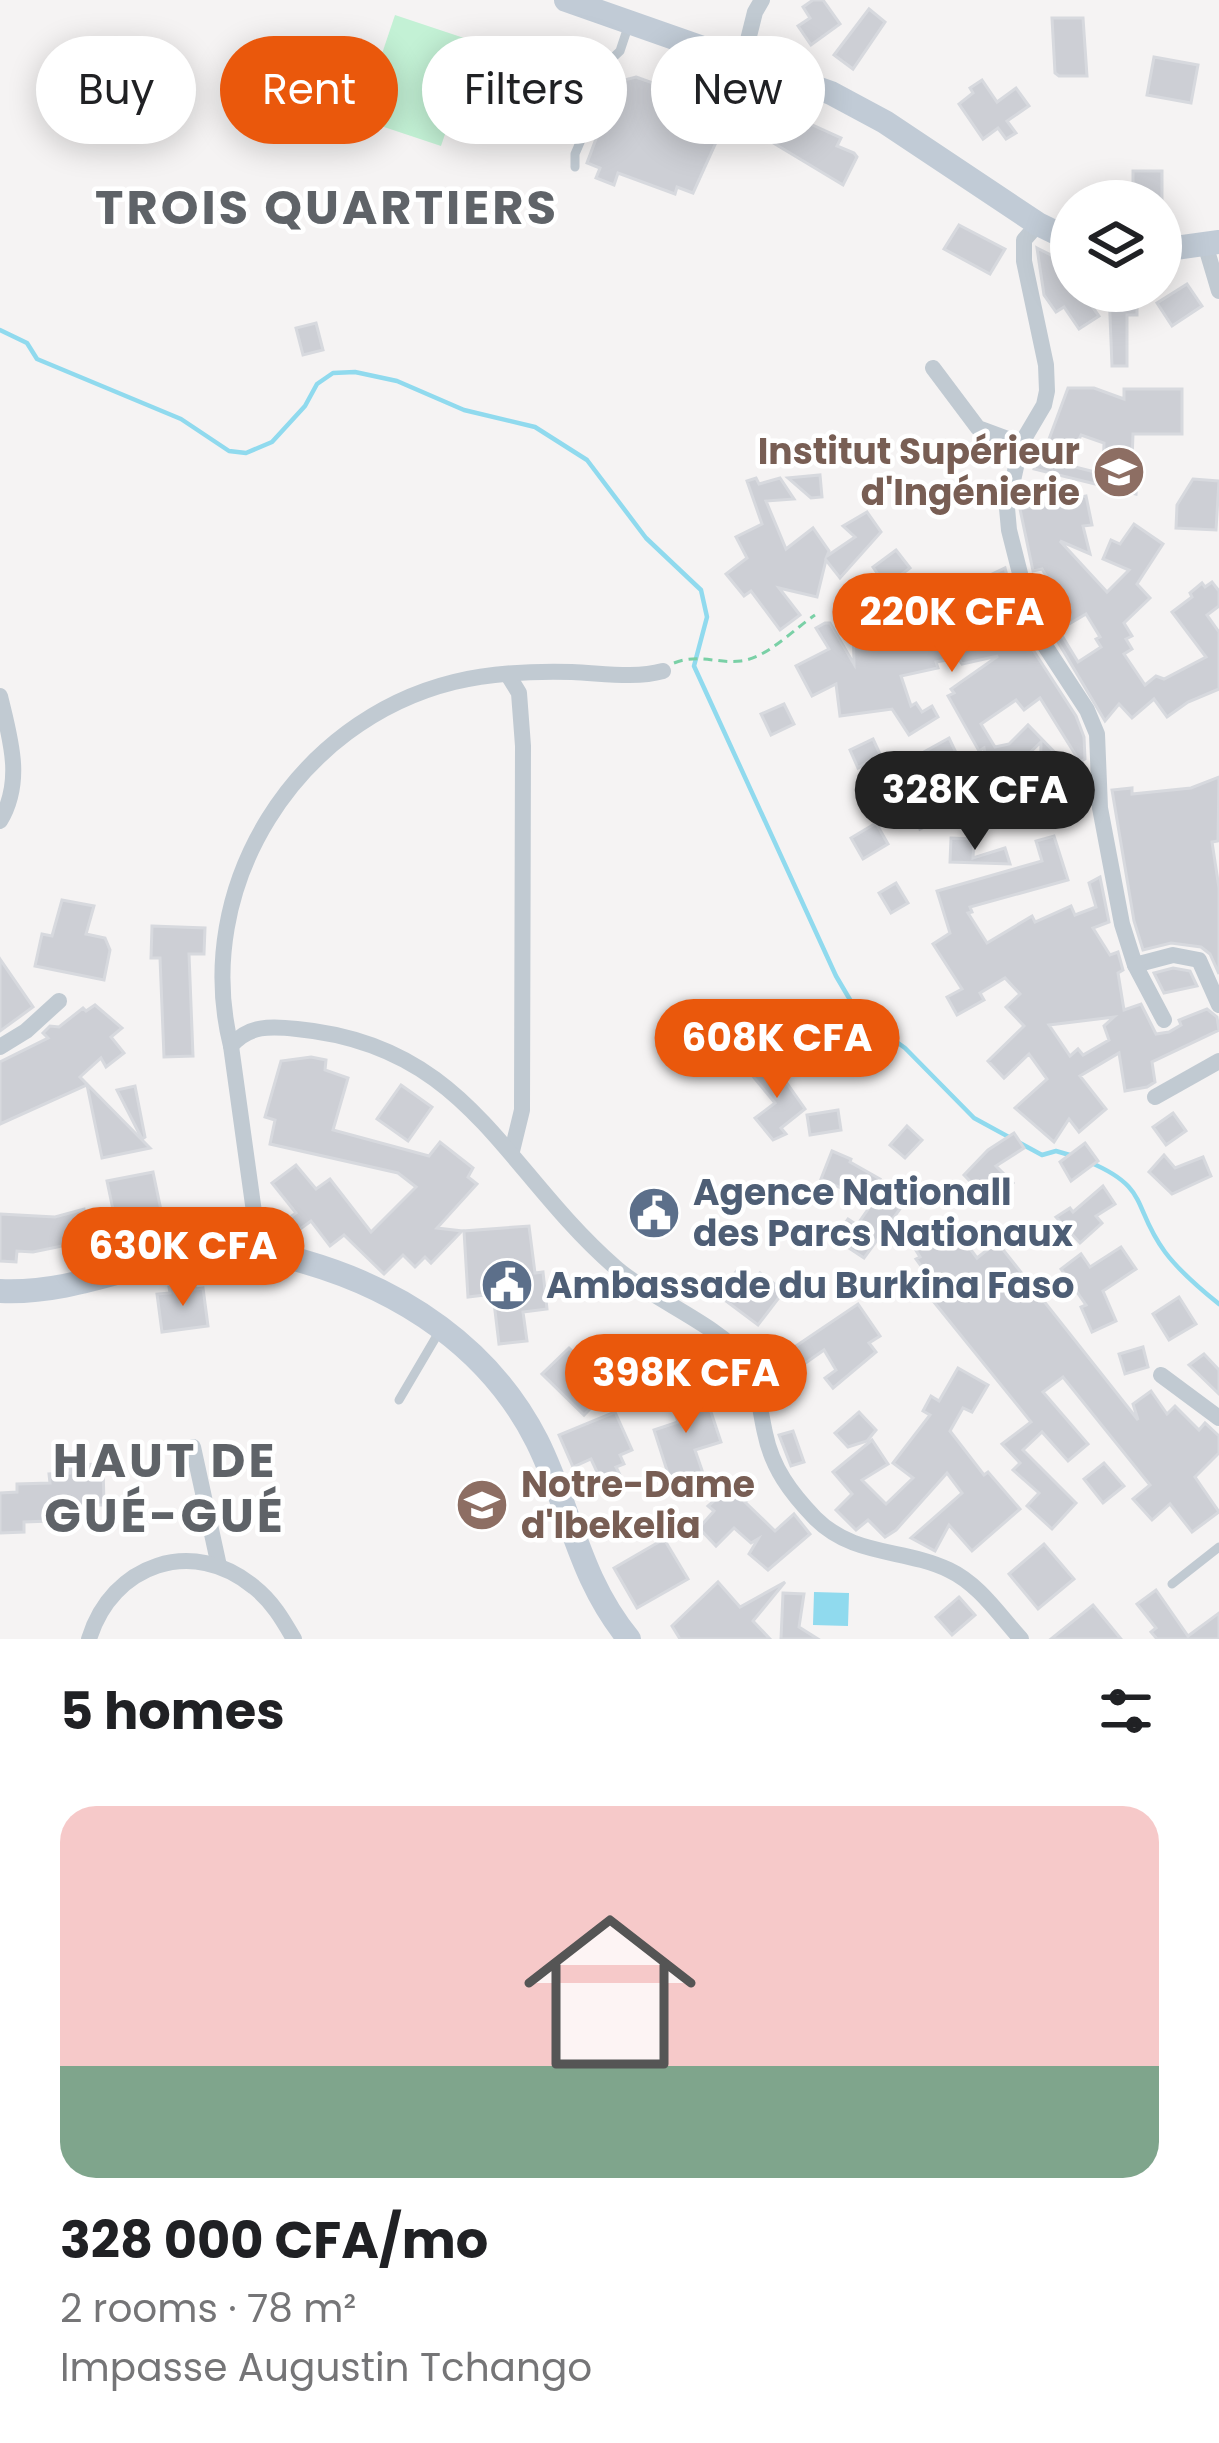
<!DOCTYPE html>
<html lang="en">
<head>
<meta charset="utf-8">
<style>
	body { margin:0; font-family:Poppins,sans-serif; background:#f6f6f6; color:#202124; height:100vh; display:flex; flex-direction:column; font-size:45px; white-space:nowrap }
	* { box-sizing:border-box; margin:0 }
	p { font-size:39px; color:#757577 }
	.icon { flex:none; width:66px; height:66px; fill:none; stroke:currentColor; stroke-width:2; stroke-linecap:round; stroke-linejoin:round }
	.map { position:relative; height:1639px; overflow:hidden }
	.details { display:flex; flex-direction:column; background:#fff; flex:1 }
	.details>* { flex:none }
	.top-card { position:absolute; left:36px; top:36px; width:1149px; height:108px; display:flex; gap:24px }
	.controls { position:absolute; left:1050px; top:180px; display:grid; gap:24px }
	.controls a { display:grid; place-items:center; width:132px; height:132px; border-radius:50%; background:#fff; box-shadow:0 6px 30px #0003; font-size:60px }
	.price { position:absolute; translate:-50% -102px; padding:0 27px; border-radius:42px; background:#ea580c; color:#fff; font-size:39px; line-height:78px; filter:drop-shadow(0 3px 6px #0008) }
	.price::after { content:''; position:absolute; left:50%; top:72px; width:36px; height:27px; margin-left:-18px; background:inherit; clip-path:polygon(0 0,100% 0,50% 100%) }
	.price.selected { background:#222; color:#fff }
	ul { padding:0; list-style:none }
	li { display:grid; align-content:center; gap:24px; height:636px; padding:0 60px }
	li span { display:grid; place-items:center; height:372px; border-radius:36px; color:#555 }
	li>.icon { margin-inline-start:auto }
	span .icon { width:216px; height:216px; fill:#fffc; stroke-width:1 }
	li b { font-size:51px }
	h2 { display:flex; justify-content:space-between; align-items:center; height:144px; padding:0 60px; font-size:51px }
	.tag { padding:0 42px; border-radius:54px; background:#fff; box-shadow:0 6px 30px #0003; font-size:42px; line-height:108px }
	.tag.selected { background:#ea580c; color:#fff }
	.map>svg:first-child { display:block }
	.green { fill:#c3f1d5 }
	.water { fill:#90daee }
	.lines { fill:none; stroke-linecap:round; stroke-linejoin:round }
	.stream { stroke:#90daee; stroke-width:4.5 }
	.building { fill:#cdcfd5; stroke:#d7d9de; stroke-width:3; fill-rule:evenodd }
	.path { stroke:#7ad0a6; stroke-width:3; stroke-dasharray:9 6; stroke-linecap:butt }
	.service { stroke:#c1cad2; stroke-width:9 }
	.minor { stroke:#c1cad2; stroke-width:16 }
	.secondary { stroke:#c1cbd6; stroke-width:24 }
	.labels { text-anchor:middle; stroke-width:9; stroke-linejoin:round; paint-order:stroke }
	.education-label { font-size:36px; font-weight:bold; fill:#785e54; stroke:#fff; text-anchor:end }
	.service-label { font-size:36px; font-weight:bold; fill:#4e5e75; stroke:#fff; text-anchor:start }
	.district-label { font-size:48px; font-weight:bold; letter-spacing:3px; fill:#5f6368; stroke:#fff }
</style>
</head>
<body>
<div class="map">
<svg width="1219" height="1639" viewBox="0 0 1219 1639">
	<rect width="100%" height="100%" fill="#f5f3f3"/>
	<polygon class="green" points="395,15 476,42 441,146 360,119"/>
	<polygon class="water" points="814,1592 849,1593 848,1626 813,1625"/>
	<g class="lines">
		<g class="stream">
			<polyline points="0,330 27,343 37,359 181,419 229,451 246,453 272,442 305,406 317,384 333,373 355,372 397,381 464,410 535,427 587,460 646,538 701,590 707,617 694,666 836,976 859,1015 905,1048 974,1118 1042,1155 1056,1151 1073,1156"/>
			<path d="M1089 1162C1151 1188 1132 1208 1165 1252 1180 1272 1199 1288 1219 1304"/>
		</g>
	</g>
	<g class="building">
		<polygon points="813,0 823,0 840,24 811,45 798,26 810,18 803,7"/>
		<polygon points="869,9 885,22 853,69 834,55"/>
		<polygon points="1052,18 1083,18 1087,76 1059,76 1055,73"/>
		<polygon points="1154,57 1198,65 1191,103 1147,95"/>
		<polygon points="636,77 661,86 665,78 695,88 693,96 720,106 727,118 693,193 677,187 675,194 618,173 614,185 596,178 600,168 587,163 603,120 608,89 616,82"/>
		<polygon points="982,80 997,102 1016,88 1029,106 1007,121 1016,133 1006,139 998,128 983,139 959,104 973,93 970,88"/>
		<polygon points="784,112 841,138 837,146 854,153 857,157 843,185 770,141"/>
		<rect x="1133" y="171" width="29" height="30"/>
		<polygon points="959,225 1005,249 990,274 944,249"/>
		<polygon points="1037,248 1065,262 1071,269 1071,291 1081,291 1099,316 1079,329 1064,307 1056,312 1044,295"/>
		<polygon points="1187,284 1202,306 1172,326 1157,303"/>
		<polygon points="1109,291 1137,291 1137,315 1127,315 1127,366 1112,366"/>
		<polygon points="316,323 323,350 303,355 296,328"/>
		<path d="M1068 388H1094L1124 399V389H1182V434H1133L1132 460H1138L1136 494 1034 469 1037 457 1042 458ZM1081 435 1104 443 1103 474 1067 465Z"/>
		<polygon points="820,475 822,497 811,498 788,478"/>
		<polygon points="756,478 759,484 780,478 794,499 766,501 786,549 813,528 829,551 827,556 855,537 843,526 867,512 881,532 840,578 826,560 817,597 779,588 800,615 780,630 751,591 744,596 726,574 747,558 736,537 762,524 747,481"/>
		<polygon points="1193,479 1219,481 1216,530 1176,528 1177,505"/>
		<polygon points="1086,496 1092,525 1083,526 1090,554 1060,541 1107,592 1129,570 1103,559 1111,540 1120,544 1134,524 1163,544 1137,584 1150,598 1124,623 1132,636 1126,639 1132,649 1124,654 1145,685 1156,676 1164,679 1206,657 1172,612 1192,597 1190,593 1202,583 1205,587 1212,582 1219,591 1219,606 1207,615 1219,632 1219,689 1188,702 1167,717 1154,699 1132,718 1119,704 1105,721 1055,637 1061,634 1078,662 1101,647 1096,639 1100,637 1086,614 1064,627 1050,603 1059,597 1042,569 1033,571 1020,509"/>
		<polygon points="896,550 910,568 886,586 873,567"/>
		<polygon points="1005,568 1022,633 1076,716 1084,737 1085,759 1080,762 1040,698 1024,710 1016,700 981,724 995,747 1009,744 1028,725 1068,766 1067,787 1061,787 1060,808 1027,805 1029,790 1040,790 1041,742 1020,762 988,769 984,748 979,751 948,696 954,693 951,689 998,656 962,664 958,658 936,662 938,668 901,676 911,706 916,703 922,712 932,706 938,717 909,735 892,709 840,716 836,684 812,696 796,666 829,649 816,628 825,623 830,623 854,664 853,616 877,615 876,601 912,598 915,637 958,629 944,597"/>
		<polygon points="784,704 794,724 771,735 761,714"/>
		<polygon points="949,738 979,801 920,829 917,816 937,811 911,759"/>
		<polygon points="873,739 880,754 858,768 850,750"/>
		<polygon points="1219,777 1218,841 1212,842 1219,888 1219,974 1210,954 1201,947 1171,943 1143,950 1134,921 1112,790 1132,788 1132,794 1191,788"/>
		<polygon points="876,823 888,844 863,859 851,838"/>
		<path d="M1054 836 1068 880 970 907 972 912 968 913 987 943 1032 916 1035 922 1071 906 1075 915 1096 907 1089 883 1100 877 1109 922 1093 928 1110 955 1118 952 1123 970 1118 973 1124 1010 1141 1004 1156 1034 1169 1032 1181 1025 1179 1020 1207 1009 1217 1017 1219 1030 1152 1062 1155 1082 1147 1087 1125 1091 1119 1053 1080 1076 1106 1109 1079 1132 1069 1119 1054 1142 1015 1108 1047 1079 1029 1054 1004 1078 988 1061 1024 1026 1006 1007 1020 994 1005 978 980 993 984 1000 957 1015 947 997 962 989 933 944 950 933 937 891 1042 861 1036 841ZM1114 1017 1104 1026 1109 1040 1083 1055 1078 1049 1070 1056 1049 1025Z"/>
		<polygon points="951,838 974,839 973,858 1005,848 1010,864 950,862"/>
		<polygon points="896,883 908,903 891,913 879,893"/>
		<polygon points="62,900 94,906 86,934 105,938 110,950 104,980 35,966 42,934 52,936"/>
		<polygon points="152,926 205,928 204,954 189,954 193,1056 164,1057 160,958 151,958"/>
		<polygon points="0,959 33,1007 0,1031"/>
		<polygon points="1173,968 1190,971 1197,986 1164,993 1154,973"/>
		<polygon points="95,1005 122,1028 111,1037 124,1053 106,1067 101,1058 80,1077 150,1148 102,1158 87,1085 0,1124 0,1062 48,1038 43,1033 50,1026 59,1027 83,1008 86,1011"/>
		<polygon points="311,1057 326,1060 325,1070 348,1078 333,1130 429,1156 440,1142 473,1168 468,1177 477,1184 437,1228 462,1231 431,1263 425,1257 415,1267 403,1255 384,1274 344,1235 330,1246 311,1221 292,1235 282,1223 296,1213 272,1183 296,1165 316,1189 330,1179 371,1232 416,1187 398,1173 270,1144 275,1120 265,1117 281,1061"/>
		<polygon points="770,1059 805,1109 781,1128 786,1134 773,1140 755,1118 775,1103 751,1074"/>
		<polygon points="401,1085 432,1107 408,1141 377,1119"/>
		<polygon points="135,1086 145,1137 142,1139 117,1090"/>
		<polygon points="838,1110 841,1130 810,1135 807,1115"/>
		<polygon points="1173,1113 1186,1131 1166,1145 1153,1127"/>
		<polygon points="907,1126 922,1140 905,1158 890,1145"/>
		<polygon points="1014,1133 1024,1148 996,1166 1013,1183 991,1203 964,1175 988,1150"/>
		<polygon points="1085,1143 1098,1161 1071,1181 1060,1162"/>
		<polygon points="832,1151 851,1159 850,1162 880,1179 868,1200 821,1179"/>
		<polygon points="1164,1155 1175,1168 1203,1157 1211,1176 1172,1194 1149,1172"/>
		<polygon points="153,1172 166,1234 120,1243 107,1181"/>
		<polygon points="1103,1186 1115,1204 1096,1216 1102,1223 1080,1243 1056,1217 1070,1208 1073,1212"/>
		<polygon points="878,1195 900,1209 864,1258 834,1238 848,1219 857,1225"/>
		<polygon points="84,1209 91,1240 33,1252 17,1251 16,1262 0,1261 0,1214 55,1217"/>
		<polygon points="948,1219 977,1258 997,1242 1138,1420 1133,1404 1151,1391 1167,1414 1175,1406 1199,1430 1205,1423 1219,1436 1219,1453 1195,1477 1219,1512 1192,1532 1170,1504 1152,1520 1133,1499 1150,1485 1063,1377 1043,1392 1088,1444 1068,1461 1042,1432 1023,1450 1076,1503 1052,1529 1027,1506 1039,1493 1013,1470 1020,1463 1002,1444 1031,1422 929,1296 938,1289 916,1259 920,1257 912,1244"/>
		<polygon points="529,1226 535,1273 543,1272 547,1309 523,1312 527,1341 499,1344 493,1294 468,1297 464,1231"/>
		<polygon points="1121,1247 1136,1269 1103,1291 1116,1321 1092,1332 1081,1307 1086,1305 1061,1269 1081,1254 1090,1267"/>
		<polygon points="739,1268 754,1280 760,1273 784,1291 758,1325 718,1295"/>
		<polygon points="195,1284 195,1289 203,1288 208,1326 162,1332 157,1294 170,1293 169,1287"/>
		<polygon points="1179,1297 1196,1324 1169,1340 1153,1314"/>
		<polygon points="858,1304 880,1336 869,1343 876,1352 833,1388 825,1378 836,1370 824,1350 790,1374 778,1358"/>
		<polygon points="1143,1347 1148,1367 1125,1374 1119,1354"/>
		<polygon points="569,1348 610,1388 584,1415 542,1374"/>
		<polygon points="1204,1354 1219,1370 1219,1394 1189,1365"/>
		<polygon points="958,1368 988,1385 972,1412 963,1408 950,1431 984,1475 988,1472 1020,1509 972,1551 949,1525 935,1551 911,1538 962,1493 947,1473 896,1530 885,1537 868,1520 856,1530 836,1510 852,1494 833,1472 872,1440 888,1464 862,1480 886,1504 913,1478 893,1463 930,1415 923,1411 931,1396 939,1401"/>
		<polygon points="693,1382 702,1408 709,1406 721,1442 695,1450 705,1479 673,1489 654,1430 678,1422 667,1390"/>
		<polygon points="615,1412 632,1450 620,1455 624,1464 616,1467 622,1479 604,1487 591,1459 573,1467 559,1435"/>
		<polygon points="859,1412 876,1430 867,1441 848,1447 835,1433"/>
		<polygon points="793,1431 804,1462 791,1466 779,1435"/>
		<polygon points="1104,1463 1124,1486 1103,1503 1084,1479"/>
		<polygon points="103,1464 104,1505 78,1505 78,1512 50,1512 50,1521 24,1522 24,1532 0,1533 0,1493 17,1492 17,1484 50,1483 49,1474 70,1473 70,1465"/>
		<polygon points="739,1479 752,1495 745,1502 775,1531 794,1514 810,1534 768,1570 749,1554 758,1539 751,1543 734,1528 716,1546 699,1528 714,1511 708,1506"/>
		<polygon points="664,1539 688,1579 637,1608 614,1568"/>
		<polygon points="1044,1544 1074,1579 1038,1609 1009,1574"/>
		<polygon points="718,1582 740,1607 785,1582 753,1621 770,1639 680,1639 672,1626"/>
		<polygon points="1156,1590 1188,1636 1219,1613 1219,1639 1157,1639 1151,1632 1156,1628 1137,1604"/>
		<polygon points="783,1593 804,1594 799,1627 818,1639 781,1639"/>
		<polygon points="959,1597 975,1615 952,1635 936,1617"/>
		<polygon points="1093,1605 1121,1639 1051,1639"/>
	</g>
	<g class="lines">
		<path class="path" d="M674 663C699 653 717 664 741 661 767 658 794 629 815 615"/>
		<g class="service">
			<polyline points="575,167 575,154 596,105 603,67 620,51 628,27"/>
			<polyline points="399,1400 439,1332"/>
			<polyline points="1172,1584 1219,1547"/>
		</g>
		<g class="minor">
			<polyline points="743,60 755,12 762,0"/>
			<polyline points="1038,224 1024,240 1024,261 1046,365 1047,391 1044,405 1021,444 1007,508 1009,530 1034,629 1087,710 1097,734 1100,808 1122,924 1135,965 1173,955 1199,960 1219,1005"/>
			<polyline points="1205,244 1219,291"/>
			<polyline points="933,368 978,428 1021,444"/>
			<polyline points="508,675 519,693 523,746 522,1110 512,1151"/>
			<path d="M0 696C10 738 24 781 0 821"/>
			<polyline points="1135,965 1164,1020"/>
			<path d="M231 1046C191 887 296 721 454 682 491 673 535 671 572 672 601 673 635 679 663 671"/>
			<polyline points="0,1047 26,1031 59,1001"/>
			<polyline points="1155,1097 1219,1061"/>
			<path d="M253 1249 254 1212 231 1046C248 1025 271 1026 297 1029 468 1045 502 1168 615 1267 648 1297 719 1326 741 1356 758 1379 759 1407 765 1433 772 1468 791 1493 815 1518 854 1557 903 1548 949 1570 979 1584 999 1615 1021 1639"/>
			<polyline points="1161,1375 1219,1418"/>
			<polyline points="193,1447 219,1566"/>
			<path d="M89 1639C112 1564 193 1536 254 1587 272 1601 283 1620 294 1639"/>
		</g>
		<g class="secondary">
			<polyline points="566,0 831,93 885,122 1038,224 1071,240"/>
			<polyline points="1161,250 1219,242"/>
			<path d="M0 1291C81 1295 153 1253 233 1249 258 1248 282 1255 305 1262 402 1290 490 1348 537 1441 571 1509 578 1577 629 1639"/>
		</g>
	</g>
	<defs>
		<g id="university-disc" transform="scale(2.7)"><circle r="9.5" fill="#8d6e63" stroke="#fff"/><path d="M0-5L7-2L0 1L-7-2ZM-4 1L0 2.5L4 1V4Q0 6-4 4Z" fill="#fff"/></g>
		<g id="civic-disc" transform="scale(2.7)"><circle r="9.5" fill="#5c6f8a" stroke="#fff"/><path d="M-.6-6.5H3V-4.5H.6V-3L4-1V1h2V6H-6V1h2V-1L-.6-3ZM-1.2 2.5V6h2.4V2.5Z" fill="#fff"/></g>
		<g id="school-disc" transform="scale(2.7)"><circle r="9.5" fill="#8d6e63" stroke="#fff"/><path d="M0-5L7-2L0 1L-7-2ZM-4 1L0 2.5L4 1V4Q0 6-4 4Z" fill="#fff"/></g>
	</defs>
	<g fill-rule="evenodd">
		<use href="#university-disc" x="1119" y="472"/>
		<use href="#civic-disc" x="654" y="1213"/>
		<use href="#civic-disc" x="507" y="1285"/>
		<use href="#school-disc" x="482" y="1505"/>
	</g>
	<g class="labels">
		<g class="education-label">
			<text x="1080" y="464">Institut Supérieur<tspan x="1080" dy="41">d'Ingénierie</tspan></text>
			<text x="521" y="1497" text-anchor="start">Notre-Dame<tspan x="521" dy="41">d'Ibekelia</tspan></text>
		</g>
		<g class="service-label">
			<text x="693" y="1205">Agence Nationall<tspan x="693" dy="41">des Parcs Nationaux</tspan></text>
			<text x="546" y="1298">Ambassade du Burkina Faso</text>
		</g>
		<g class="district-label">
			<text x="327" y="224">TROIS QUARTIERS</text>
			<text x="165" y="1477">HAUT DE<tspan x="165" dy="55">GUÉ-GUÉ</tspan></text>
		</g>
	</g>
</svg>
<div class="controls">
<a><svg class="icon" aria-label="layers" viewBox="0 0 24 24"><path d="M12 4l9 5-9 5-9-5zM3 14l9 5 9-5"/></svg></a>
</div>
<b class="price" style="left:952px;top:675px">220K CFA</b>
<b class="price selected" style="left:975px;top:853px">328K CFA</b>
<b class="price" style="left:777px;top:1101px">608K CFA</b>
<b class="price" style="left:183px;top:1309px">630K CFA</b>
<b class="price" style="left:686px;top:1436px">398K CFA</b>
<div class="top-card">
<a class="tag">Buy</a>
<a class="tag selected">Rent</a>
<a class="tag">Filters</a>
<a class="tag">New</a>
</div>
</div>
<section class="details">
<h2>5 homes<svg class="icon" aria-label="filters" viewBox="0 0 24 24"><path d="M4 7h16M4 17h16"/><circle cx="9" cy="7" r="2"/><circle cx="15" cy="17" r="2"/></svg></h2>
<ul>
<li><span style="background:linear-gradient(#f6c9c9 70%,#7fa58c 0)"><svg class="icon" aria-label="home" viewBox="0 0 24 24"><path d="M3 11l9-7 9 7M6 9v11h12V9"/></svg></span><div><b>328 000 CFA/mo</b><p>2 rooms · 78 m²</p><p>Impasse Augustin Tchango</p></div></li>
</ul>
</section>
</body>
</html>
